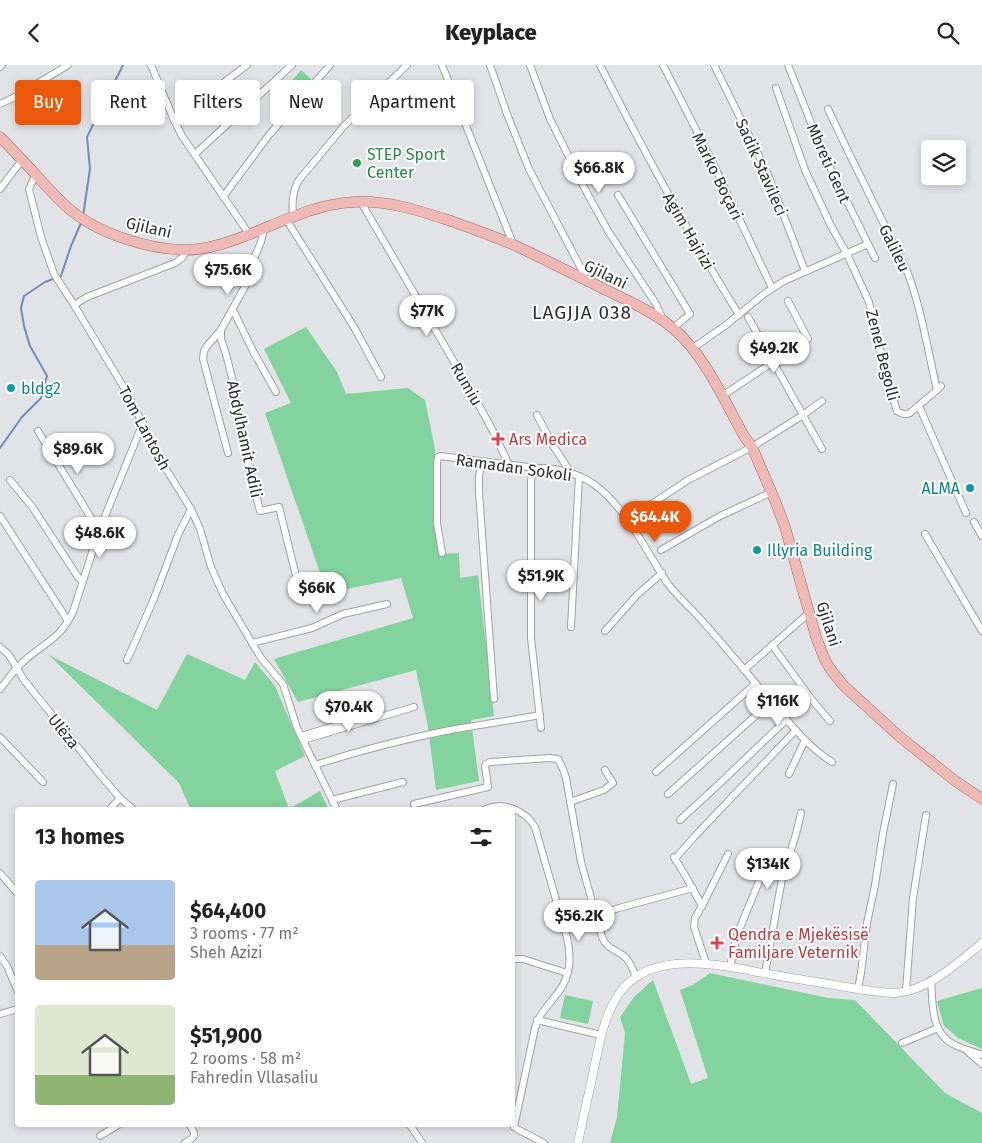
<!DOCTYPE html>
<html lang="en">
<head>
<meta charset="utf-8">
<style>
	body { margin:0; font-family:"Fira Sans",sans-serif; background:#f6f6f6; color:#222; height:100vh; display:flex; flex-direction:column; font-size:19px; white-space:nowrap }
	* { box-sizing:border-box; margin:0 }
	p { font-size:16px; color:#767676 }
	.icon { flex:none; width:28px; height:28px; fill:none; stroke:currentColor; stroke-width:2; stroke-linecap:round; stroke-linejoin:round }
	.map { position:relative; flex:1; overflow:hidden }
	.sheet { position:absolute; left:15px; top:742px; width:500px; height:320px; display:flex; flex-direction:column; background:#fff; border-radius:5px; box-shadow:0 2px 8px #0003 }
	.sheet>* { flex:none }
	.hud { position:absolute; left:15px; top:15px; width:500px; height:45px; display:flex; gap:10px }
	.tools { position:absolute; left:921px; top:75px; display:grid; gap:10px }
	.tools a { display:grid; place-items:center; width:45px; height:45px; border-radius:5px; background:#fff; box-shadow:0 2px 8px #0003; font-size:25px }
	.price { position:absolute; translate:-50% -42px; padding:0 11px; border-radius:18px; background:#fff; color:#222; font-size:16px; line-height:32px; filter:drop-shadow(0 1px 2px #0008) }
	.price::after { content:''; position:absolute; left:50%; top:30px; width:15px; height:11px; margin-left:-8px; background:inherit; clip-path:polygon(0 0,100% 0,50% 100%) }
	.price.on { background:#ea580c; color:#fff }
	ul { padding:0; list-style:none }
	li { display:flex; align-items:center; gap:15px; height:125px; padding:0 20px }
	li span { display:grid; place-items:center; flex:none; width:140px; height:100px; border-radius:5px; color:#555 }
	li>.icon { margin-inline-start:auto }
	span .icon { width:60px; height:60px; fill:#fffc; stroke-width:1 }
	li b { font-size:21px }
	h2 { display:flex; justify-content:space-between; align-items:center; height:60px; padding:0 20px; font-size:21px }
	.pill { padding:0 18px; border-radius:5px; background:#fff; box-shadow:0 2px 8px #0003; font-size:18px; line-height:45px }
	.pill.on { background:#ea580c; color:#fff }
	header { display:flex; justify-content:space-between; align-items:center; height:65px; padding:0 20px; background:#fff; font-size:22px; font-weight:800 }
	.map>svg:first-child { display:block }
	.green { fill:#82d39d }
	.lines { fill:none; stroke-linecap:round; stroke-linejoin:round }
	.stream { stroke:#718cb8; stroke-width:2 }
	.minor-casing { stroke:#9fa1a4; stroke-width:8 }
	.tertiary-casing { stroke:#9fa1a4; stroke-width:9 }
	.primary-casing { stroke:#a46a66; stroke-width:11 }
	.minor { stroke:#fff; stroke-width:6 }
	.tertiary { stroke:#fff; stroke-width:8 }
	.primary { stroke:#efb9b5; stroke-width:10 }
	.leisure-dot { fill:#2e9e5b; stroke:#fff; stroke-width:2 }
	.culture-dot { fill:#0f9aa8; stroke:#fff; stroke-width:2 }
	.health-dot { fill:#e0444e; stroke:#fff; stroke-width:2 }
	.labels { text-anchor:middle; stroke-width:4; stroke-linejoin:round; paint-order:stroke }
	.leisure-label { font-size:16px; fill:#27864d; stroke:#fff; text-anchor:start }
	.street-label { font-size:16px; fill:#2d2e2f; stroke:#fff }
	.culture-label { font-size:16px; fill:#0d838f; stroke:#fff; text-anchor:start }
	.health-label { font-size:16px; fill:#be3a42; stroke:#fff; text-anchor:start }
	.quarter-label { font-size:19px; letter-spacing:1px; fill:#2d2e2f; stroke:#fff }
</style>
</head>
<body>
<header><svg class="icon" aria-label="back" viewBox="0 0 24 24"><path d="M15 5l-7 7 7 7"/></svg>Keyplace<svg class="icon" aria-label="search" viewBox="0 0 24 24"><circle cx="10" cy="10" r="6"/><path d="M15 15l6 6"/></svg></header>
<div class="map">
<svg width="982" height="1078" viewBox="0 0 982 1078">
	<rect width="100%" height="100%" fill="#e1e3e6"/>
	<g class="green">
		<polygon points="301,5 312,15 293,37 282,28"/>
		<polygon points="306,262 337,307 346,329 408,323 425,335 435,384 439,489 459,488 460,513 478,510 494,651 471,655 479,716 436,725 428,662 416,605 298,637 274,594 413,553 401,513 327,528 265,348 291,338 264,284"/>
		<polygon points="187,589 245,615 255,597 275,621 305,691 275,706 289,744 320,726 329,745 191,745 179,718 49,590 157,645"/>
		<polygon points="710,908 828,933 855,935 945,1028 982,1048 982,1078 610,1078 617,1052 625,968 620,952 634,932 653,915 691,1019 708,1013 680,925 693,920"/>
		<polygon points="982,923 982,984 958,973 944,961 937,936"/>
		<polygon points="565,930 593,936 588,959 560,953"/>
	</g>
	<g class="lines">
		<g class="stream">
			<polyline points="83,151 90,104 87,72 123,0"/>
			<polyline points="0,383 22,352 41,333 47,311 30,281 24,261 21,243 24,231 45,217 61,211 71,181 81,158"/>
		</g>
		<g class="minor-casing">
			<g id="minor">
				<polyline points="151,0 174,55 182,71 249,169"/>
				<polyline points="442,0 513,179"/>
				<polyline points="490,0 507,49 529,104 587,215"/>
				<polyline points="530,0 550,54 587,128 608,166 656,239 663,255"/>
				<path d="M600 0C643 85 689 169 739 250"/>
				<polyline points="663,0 711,94 772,223"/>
				<polyline points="714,0 767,107 805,206"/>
				<polyline points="788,0 823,88 875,193"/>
				<polyline points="0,2 2,0"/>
				<path d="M776 23 805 105 831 161 847 189 869 237 887 314 897 346C902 349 905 350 910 348L937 325"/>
				<polyline points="0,39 17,31 68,0"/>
				<path d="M828 44 846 82 907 206C921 242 928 286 937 325L941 321"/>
				<polyline points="174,55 247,0"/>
				<polyline points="195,89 292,0"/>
				<polyline points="36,109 29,124 41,172 54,209 74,240 129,331 158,391 191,444 200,464 211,502 223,529 261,593 283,619 297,663 337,745"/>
				<polyline points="0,124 22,95"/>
				<polyline points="618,130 690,249 673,263"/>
				<polyline points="223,132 269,70 330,0"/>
				<polyline points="361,137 475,333 494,368 509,400"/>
				<path d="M293 152C292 139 292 127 299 115L344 61 407 0"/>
				<polyline points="286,154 354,262 381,312"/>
				<polyline points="74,240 87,232 175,198 182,193 187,185"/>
				<polyline points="233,245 254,288 276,327"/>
				<polyline points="748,252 822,384"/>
				<polyline points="221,265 221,274 226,289 235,325 241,366 249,403 260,446 279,442 298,519"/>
				<polyline points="693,283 726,260 764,229 784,216 868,179"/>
				<polyline points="722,331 808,274 788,236"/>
				<polyline points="919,341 966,448"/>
				<polyline points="537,350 552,379 571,408"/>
				<polyline points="38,366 99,466"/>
				<polyline points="228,388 203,294 204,286 207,281 221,265 249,214 255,191 261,177 264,163"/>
				<path d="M485 397C477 405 479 417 479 427L494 634"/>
				<polyline points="537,403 533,406 531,415 531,573 541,663"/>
				<polyline points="10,415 33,443 78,512 82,516"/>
				<polyline points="638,448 688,415 752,382 803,350 822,336"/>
				<polyline points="0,451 68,556"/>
				<polyline points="974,457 982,471"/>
				<polyline points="925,469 982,566"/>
				<polyline points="661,485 720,451 772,427"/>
				<path d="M442 488 437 458V398L438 392 440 391 537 403C558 402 584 410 600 424 629 448 647 488 668 519 675 528 683 536 691 544 701 554 710 565 719 575 739 598 758 622 778 644 794 664 810 683 832 697"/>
				<polyline points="571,562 579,411"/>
				<polyline points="605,566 637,530 662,508"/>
				<polyline points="252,578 312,563 343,549 387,539"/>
				<polyline points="772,580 812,635 830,656"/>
				<polyline points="0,582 9,590 24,615 101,711 120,733 134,745"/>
				<polyline points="127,595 153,536 178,470 191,444"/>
				<polyline points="744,605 809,548"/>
				<path d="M0 624C7 616 15 603 23 597 44 577 59 576 73 547L99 466 143 358"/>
				<polyline points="301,671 355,655"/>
				<polyline points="0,672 43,717"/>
				<polyline points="303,675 414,642"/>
				<path d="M315 700C358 686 401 675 445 666 477 660 508 656 540 650"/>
				<polyline points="656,707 755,619"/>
				<polyline points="789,709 805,675"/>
				<polyline points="668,729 771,637"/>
				<polyline points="332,735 403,717"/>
				<polyline points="570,737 604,725 613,718 605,705"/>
				<path d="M414 739 488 722 485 701 486 699 490 697 550 693 558 694 563 704 566 713 581 797 602 872C607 885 617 884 626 893 631 898 633 905 636 912"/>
				<polyline points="109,745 120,733"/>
				<path d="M484 745C503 736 525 745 535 762L567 873C571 889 571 905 563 920 555 935 540 945 535 963L514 1062"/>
				<polyline points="680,755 718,720 786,655"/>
				<polyline points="674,792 685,810 702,841"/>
				<polyline points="675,794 694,772 796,665"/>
				<polyline points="0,808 18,829"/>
				<polyline points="596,851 619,843 693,823"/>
				<polyline points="0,891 7,901 18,927"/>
				<polyline points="512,894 523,894 567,908"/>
				<polyline points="706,898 694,862 695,853 702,841 728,789"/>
				<polyline points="730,902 737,870 767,797"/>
				<polyline points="765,908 782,814 796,769 801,748"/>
				<path d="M931 915C933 937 930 967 953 979 962 984 972 986 982 990"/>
				<polyline points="858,924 861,908 867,858 875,820 883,768 893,719"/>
				<polyline points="906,926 913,833 926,750"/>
				<polyline points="0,949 18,944"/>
				<polyline points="537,955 601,970"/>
				<polyline points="902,978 938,963"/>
				<polyline points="968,987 982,999"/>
				<polyline points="410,1060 422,1078"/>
				<polyline points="517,1064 544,1078"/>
				<polyline points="100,1071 118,1060"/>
				<path d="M185 1078C195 1072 197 1071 190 1060"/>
			</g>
		</g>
		<g class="tertiary-casing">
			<path id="tertiary" d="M578 1078C583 1053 589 1028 594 1004 599 980 603 956 615 935 645 881 719 900 768 909 798 914 828 919 858 924 871 926 884 928 896 928 928 926 959 897 982 878"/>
		</g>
		<g class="primary-casing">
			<path id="primary" d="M0 72C12 84 24 97 36 110 46 121 56 132 67 142 96 168 146 184 185 185 202 185 221 180 237 174 276 160 312 139 354 137 387 135 417 145 448 155 471 163 493 171 514 180 540 192 565 205 590 217 617 231 652 245 674 264 705 291 724 335 744 371L752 382 776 438 785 462 816 572 825 595 831 605 844 621 900 672 954 715 982 734"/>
		</g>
		<use href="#minor" class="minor"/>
		<use href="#tertiary" class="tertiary"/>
		<use href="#primary" class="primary"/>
	</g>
	<circle class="leisure-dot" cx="357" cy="98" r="5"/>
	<g class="culture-dot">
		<circle cx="11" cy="323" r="5"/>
		<circle cx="970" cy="423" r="5"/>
		<circle cx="757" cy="485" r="5"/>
	</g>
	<g class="health-dot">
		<path d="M495.5 366.5h5v5h5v5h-5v5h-5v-5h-5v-5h5z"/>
		<path d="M714.5 870.5h5v5h5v5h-5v5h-5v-5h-5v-5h5z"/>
	</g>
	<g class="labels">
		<g class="leisure-label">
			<text x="367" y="95">STEP Sport<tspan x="367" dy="18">Center</tspan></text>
		</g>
		<g class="street-label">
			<text transform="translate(829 98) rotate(66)" y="6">Mbreti Gent</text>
			<text transform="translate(762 102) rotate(66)" y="6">Sadik Stavileci</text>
			<text transform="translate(718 111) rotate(64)" y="6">Marko Boçari</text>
			<text transform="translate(149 162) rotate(13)" y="6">Gjilani</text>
			<text transform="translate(689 166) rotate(60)" y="6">Agim Hajrizi</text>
			<text transform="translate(895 183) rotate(64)" y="6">Galileu</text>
			<text transform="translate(606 209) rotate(26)" y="6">Gjilani</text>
			<text transform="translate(883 290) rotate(76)" y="6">Zenel Begolli</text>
			<text transform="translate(467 319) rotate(60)" y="6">Rumiu</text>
			<text transform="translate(145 363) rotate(62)" y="6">Tom Lantosh</text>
			<text transform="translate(245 374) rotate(78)" y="6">Abdylhamit Adili</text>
			<text transform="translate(514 402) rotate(8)" y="6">Ramadan Sokoli</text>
			<text transform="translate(829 559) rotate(72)" y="6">Gjilani</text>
			<text transform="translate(64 666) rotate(51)" y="6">Ulëza</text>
		</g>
		<g class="culture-label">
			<text x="21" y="329">bldg2</text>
			<text x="960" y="429" text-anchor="end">ALMA</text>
			<text x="767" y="491">Illyria Building</text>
		</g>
		<g class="health-label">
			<text x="509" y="380">Ars Medica</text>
			<text x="728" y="875">Qendra e Mjekësisë<tspan x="728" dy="18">Familjare Veternik</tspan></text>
		</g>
		<g class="quarter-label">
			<text x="582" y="254">LAGJJA 038</text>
		</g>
	</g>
</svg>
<div class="tools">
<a><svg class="icon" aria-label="layers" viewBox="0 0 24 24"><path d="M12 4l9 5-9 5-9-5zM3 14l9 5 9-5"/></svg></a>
</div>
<b class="price" style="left:599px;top:129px">$66.8K</b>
<b class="price" style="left:228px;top:231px">$75.6K</b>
<b class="price" style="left:427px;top:272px">$77K</b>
<b class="price" style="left:774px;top:309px">$49.2K</b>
<b class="price" style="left:78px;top:410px">$89.6K</b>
<b class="price on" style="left:655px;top:478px">$64.4K</b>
<b class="price" style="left:100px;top:494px">$48.6K</b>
<b class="price" style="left:541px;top:537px">$51.9K</b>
<b class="price" style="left:317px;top:549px">$66K</b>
<b class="price" style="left:778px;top:662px">$116K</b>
<b class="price" style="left:349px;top:668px">$70.4K</b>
<b class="price" style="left:768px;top:825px">$134K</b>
<b class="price" style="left:579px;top:877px">$56.2K</b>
<div class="hud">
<a class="pill on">Buy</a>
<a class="pill">Rent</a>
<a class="pill">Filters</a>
<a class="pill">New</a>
<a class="pill">Apartment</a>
</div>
<section class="sheet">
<h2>13 homes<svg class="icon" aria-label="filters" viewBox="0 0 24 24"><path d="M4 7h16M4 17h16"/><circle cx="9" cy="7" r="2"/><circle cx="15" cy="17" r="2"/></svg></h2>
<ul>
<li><span style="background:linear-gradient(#a9c7e8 65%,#b9a48a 0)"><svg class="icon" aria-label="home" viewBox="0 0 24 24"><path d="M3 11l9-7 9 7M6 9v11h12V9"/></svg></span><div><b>$64,400</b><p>3 rooms · 77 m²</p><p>Sheh Azizi</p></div></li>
<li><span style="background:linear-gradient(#dfe7d0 70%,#8fb573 0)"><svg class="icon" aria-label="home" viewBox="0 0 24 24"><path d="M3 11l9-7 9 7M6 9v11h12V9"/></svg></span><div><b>$51,900</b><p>2 rooms · 58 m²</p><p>Fahredin Vllasaliu</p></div></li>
</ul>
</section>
</div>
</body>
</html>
